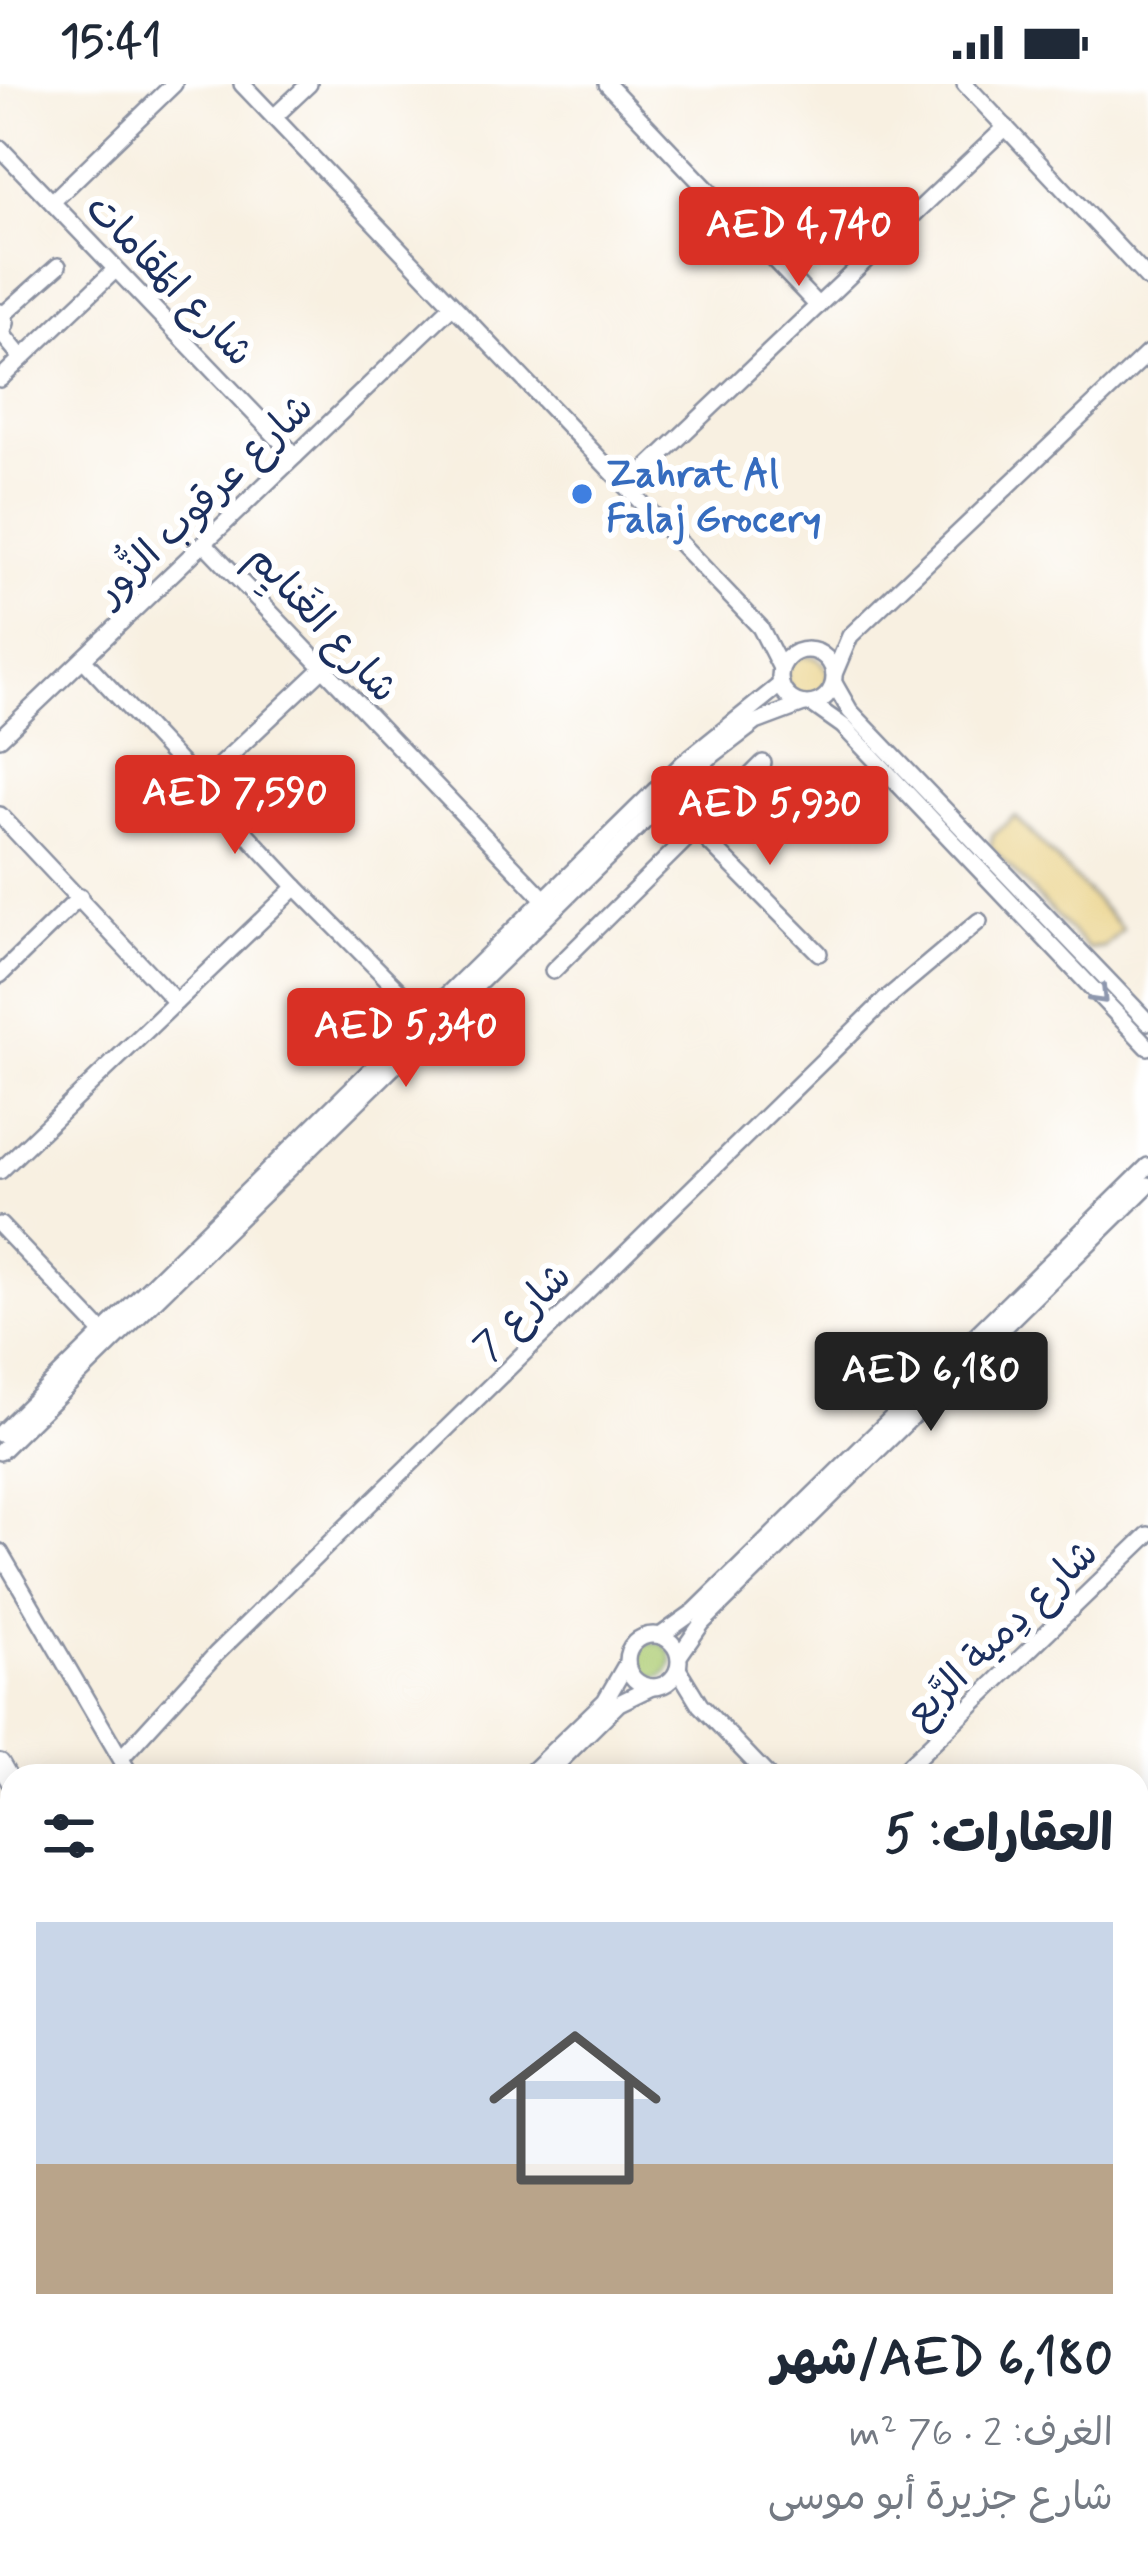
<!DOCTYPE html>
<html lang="ar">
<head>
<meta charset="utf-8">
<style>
	body { margin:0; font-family:Mynerve,"Playpen Sans Arabic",sans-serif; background:#f6f6f7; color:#1f2937; direction:rtl; height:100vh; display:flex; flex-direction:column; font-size:45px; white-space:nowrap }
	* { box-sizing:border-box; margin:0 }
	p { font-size:39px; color:#747a83 }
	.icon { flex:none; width:66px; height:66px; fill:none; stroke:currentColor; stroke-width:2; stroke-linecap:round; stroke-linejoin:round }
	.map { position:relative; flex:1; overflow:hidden; direction:ltr }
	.sheet { position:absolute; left:0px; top:1680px; width:1149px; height:807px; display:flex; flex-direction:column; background:#fff; border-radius:36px 36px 0 0; box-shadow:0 6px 30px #0003; direction:rtl }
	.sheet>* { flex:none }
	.price { position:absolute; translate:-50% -102px; padding:0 27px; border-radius:12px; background:#d93025; color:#fff; font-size:39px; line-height:78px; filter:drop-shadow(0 3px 6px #0008) }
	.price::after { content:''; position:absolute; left:50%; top:72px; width:36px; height:27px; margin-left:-18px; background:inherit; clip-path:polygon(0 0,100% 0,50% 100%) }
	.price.current { background:#222; color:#fff }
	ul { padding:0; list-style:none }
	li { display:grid; align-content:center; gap:24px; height:636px; padding:0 36px }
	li+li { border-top:3px solid #e0e1e3 }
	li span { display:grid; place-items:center; height:372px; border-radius:0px; color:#555 }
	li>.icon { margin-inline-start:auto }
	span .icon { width:216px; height:216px; fill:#fffc; stroke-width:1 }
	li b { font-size:51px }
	h2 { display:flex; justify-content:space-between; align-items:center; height:144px; padding:0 36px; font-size:51px }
	.status { display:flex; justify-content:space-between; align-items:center; height:84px; padding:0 60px; background:#fff; direction:ltr }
	.status svg { height:33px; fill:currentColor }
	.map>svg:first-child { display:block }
	.green { fill:#adcc73; stroke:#647e68; stroke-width:3 }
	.sand { fill:#eeda9e; stroke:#84847e; stroke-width:3 }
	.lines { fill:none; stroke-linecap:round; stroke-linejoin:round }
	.minor-casing { stroke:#8a90a0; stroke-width:20 }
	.major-casing { stroke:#8a90a0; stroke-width:22 }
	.minor { stroke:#fff; stroke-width:15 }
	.major { stroke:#fff; stroke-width:18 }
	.oneway { stroke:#8d97ae }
	.shop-dot { fill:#3f7fe0; stroke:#fff; stroke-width:4.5 }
	.labels { text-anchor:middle; stroke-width:12; stroke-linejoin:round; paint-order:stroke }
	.street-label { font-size:39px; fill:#1b2f5e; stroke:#fff }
	.shop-label { font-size:39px; font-weight:bold; fill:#366cbe; stroke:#fff; text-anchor:start }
</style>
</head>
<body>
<div class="status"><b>15:41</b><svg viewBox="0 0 49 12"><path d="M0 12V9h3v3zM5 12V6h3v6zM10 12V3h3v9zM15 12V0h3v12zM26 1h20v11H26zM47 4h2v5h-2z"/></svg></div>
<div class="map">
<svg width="1148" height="2485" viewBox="0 0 1148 2485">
	<rect width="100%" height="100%" fill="#fff"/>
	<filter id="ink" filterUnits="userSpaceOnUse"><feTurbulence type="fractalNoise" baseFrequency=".00833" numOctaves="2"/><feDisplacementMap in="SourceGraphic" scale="24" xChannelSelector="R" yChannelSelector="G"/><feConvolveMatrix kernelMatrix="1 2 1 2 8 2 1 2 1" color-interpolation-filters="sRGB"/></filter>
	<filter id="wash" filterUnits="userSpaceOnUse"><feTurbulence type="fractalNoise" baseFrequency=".004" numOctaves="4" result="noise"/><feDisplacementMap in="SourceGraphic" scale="48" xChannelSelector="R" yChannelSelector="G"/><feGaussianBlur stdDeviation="2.7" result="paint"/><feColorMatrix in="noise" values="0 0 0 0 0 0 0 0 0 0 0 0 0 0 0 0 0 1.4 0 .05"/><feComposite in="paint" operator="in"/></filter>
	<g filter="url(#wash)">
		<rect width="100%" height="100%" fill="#f8f0e1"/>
		<circle class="green" cx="654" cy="1576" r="18"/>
		<g class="sand">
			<circle cx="807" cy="593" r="21"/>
			<polygon points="1015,732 1123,845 1104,863 1088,865 990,763 993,751"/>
		</g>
	</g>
	<g filter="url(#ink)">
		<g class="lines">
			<g class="minor-casing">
				<g id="minor">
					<polyline points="242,0 760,543 781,584"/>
					<polyline points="607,0 818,222"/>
					<polyline points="965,0 1148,195"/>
					<polyline points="274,33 309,0"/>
					<polyline points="0,64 295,372"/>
					<polyline points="52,118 174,0"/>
					<polyline points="0,228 6,239 2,250 22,274"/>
					<polyline points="3,231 58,182"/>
					<polyline points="0,295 115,186"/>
					<polyline points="627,403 1006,43"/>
					<polyline points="204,459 546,817"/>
					<circle cx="807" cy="593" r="27"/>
					<polyline points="83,575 296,803 426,934"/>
					<polyline points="834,590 850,552 1148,269"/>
					<polyline points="834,599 850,627 1148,938"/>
					<polyline points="812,620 843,642 1148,963"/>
					<polyline points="0,654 452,222"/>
					<polyline points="202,698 323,584"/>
					<polyline points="652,730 669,729 685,734 819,869"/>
					<polyline points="0,731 176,918"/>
					<polyline points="553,887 763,679"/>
					<polyline points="0,891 80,813"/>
					<polyline points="0,1087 296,803"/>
					<polyline points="0,1141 103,1249"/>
					<polyline points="0,1350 683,679 781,600"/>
					<polyline points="0,1368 710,673 756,638 804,620"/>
					<polyline points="0,1468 131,1692"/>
					<circle cx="653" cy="1577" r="26"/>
					<polyline points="660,1552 695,1527 1148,1082"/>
					<polyline points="679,1572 702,1539 1148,1101"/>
					<polyline points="678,1585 700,1621 768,1692"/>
					<polyline points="121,1674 216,1570 885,916 979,837"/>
					<polyline points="527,1692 605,1617 627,1579"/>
					<polyline points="545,1692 619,1619 652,1603"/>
					<polyline points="898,1692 1148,1451"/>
					<polyline points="0,1824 12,1845"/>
					<polyline points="0,1979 12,2000"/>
					<polyline points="1137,2076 1148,2087"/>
					<polyline points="0,2257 12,2250"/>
					<polyline points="1137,2382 1148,2372"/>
					<polyline points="0,2400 12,2420"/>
					<polyline points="1137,2401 1148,2391"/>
					<polyline points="44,2475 50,2485"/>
					<polyline points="295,2475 300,2485"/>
					<polyline points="340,2475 346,2485"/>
					<polyline points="421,2475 424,2485"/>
					<polyline points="178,2482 192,2475"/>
					<polyline points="224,2485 228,2475"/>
					<polyline points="1024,2485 1035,2475"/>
					<polyline points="1048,2485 1059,2475"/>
				</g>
			</g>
			<g class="major-casing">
				<g id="major">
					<polyline points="0,1679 12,1700"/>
					<polyline points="0,1735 12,1756"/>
					<polyline points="430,2475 435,2485"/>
					<polyline points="463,2475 469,2485"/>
				</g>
			</g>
			<use href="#minor" class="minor"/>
			<use href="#major" class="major"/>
		</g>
		<defs><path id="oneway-chevron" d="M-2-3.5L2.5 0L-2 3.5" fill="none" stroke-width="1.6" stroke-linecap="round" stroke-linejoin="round" transform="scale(3)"/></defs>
		<use class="oneway" href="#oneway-chevron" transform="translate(1100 912) rotate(46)"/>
	</g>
	<circle class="shop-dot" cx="582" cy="410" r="12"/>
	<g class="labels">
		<g class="street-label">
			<text transform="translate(171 195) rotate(46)" y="14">شارع المَقامات</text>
			<text transform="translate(203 414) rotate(-44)" y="14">شارع عرقوب الزُّور</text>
			<text transform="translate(324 538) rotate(47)" y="14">شارع الغَنايِم</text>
			<text transform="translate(521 1226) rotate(-45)" y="14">شارع 7</text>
			<text transform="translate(1000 1548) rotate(-44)" y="14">شارع دِمية الرَّبع</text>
		</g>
		<g class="shop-label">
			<text x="606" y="402">Zahrat Al<tspan x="606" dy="45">Falaj Grocery</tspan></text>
		</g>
	</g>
</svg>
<b class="price" style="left:799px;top:205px">AED 4,740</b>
<b class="price" style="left:235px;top:773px">AED 7,590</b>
<b class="price" style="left:770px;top:784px">AED 5,930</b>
<b class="price" style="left:406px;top:1006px">AED 5,340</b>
<b class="price current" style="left:931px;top:1350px">AED 6,180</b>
<section class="sheet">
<h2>العقارات: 5<svg class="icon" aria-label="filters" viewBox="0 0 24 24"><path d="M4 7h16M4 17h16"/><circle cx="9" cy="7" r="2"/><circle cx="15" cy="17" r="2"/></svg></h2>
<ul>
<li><span style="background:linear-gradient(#c9d6e8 65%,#b9a48a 0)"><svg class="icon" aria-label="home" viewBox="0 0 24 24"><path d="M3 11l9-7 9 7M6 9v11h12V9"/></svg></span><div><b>AED 6,180/شهر</b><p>الغرف: 2 · 76 m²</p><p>شارع جزيرة أبو موسى</p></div></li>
</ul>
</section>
</div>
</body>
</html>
